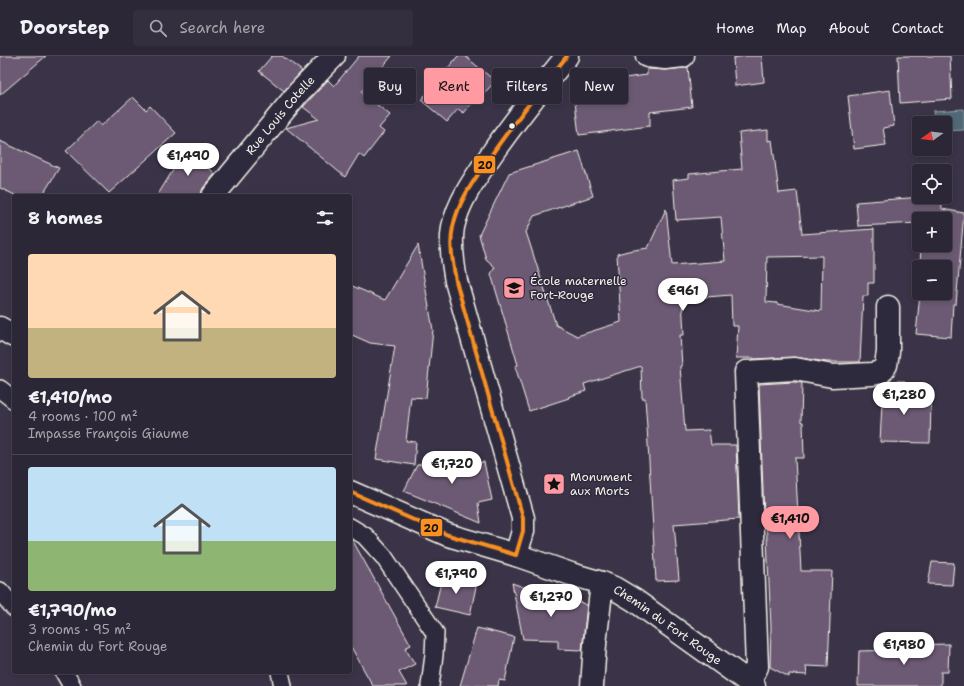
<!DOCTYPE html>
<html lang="en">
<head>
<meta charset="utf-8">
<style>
	body { margin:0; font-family:"Shantell Sans",sans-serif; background:#342f3e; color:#f1f3f6; height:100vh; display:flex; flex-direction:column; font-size:15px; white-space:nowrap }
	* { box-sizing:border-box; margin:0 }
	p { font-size:13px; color:#a6a5ad }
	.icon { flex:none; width:22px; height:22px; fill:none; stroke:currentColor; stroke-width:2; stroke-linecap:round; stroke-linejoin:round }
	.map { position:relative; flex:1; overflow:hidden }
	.panel { position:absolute; left:12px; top:138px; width:340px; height:480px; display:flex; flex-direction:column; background:#2c2736; border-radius:4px; box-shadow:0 2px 6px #0003,0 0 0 1px #484451 }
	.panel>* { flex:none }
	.guide { position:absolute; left:364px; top:12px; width:380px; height:36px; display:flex; gap:8px }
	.needle { width:26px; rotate:256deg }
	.fabs { position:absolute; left:912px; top:60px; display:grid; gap:8px }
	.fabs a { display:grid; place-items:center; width:40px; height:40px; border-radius:4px; background:#2c2736; box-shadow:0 2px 6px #0003,0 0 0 1px #484451; font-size:20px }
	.price { position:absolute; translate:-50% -34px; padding:0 9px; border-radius:14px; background:#fff; color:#222; font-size:13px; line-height:26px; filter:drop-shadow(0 1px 2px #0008) }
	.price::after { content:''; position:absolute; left:50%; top:24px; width:12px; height:9px; margin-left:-6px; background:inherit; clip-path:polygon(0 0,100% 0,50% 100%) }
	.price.selected { background:#ff9aa2; color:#111 }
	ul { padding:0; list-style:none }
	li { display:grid; align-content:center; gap:8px; height:212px; padding:0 16px }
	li+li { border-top:1px solid #484451 }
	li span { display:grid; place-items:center; height:124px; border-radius:4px; color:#555 }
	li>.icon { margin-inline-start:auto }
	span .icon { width:72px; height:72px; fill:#fffc; stroke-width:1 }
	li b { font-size:17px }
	h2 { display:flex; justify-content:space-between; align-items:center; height:48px; padding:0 16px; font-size:17px }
	.tag { padding:0 14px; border-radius:4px; background:#2c2736; box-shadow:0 2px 6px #0003,0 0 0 1px #484451; font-size:14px; line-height:36px }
	.tag.selected { background:#ff9aa2; color:#111 }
	header { display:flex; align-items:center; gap:24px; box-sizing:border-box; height:56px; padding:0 20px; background:#2c2736; border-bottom:1px solid #484451 }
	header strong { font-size:19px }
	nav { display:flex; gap:22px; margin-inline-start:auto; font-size:14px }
	.search { width:280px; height:36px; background:#342f3e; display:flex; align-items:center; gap:10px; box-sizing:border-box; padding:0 14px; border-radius:4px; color:#a6a5ad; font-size:15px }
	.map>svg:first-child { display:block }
	.water { fill:#506978; stroke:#929fa5 }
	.building { fill:#6c5a74; stroke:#f4f1e8; fill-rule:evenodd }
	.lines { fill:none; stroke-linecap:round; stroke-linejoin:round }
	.service-casing { stroke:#f4f1e8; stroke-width:20 }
	.minor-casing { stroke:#f4f1e8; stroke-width:25 }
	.secondary-casing { stroke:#f4f1e8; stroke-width:25 }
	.service { stroke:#2f2a3d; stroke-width:17 }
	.minor { stroke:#2f2a3d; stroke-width:22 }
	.secondary { stroke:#2f2a3d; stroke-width:22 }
	.bus-1-casing { stroke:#2f2a3d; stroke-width:7 }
	.bus-1 { stroke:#f99020; stroke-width:4 }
	.bus-dot { fill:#f4f1e8; stroke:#2f2a3d; stroke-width:1.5 }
	.labels { text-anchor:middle; stroke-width:3; stroke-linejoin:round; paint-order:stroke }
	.street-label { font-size:12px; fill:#f4f1e8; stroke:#2f2a3d }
	.poi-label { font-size:12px; fill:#f4f1e8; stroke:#2f2a3d; text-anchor:start }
	.line-badge { stroke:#2f2a3d; stroke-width:1.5 }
	.pale-badge-label { font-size:11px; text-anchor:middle; font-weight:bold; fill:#111 }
</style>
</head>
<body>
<header>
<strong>Doorstep</strong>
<div class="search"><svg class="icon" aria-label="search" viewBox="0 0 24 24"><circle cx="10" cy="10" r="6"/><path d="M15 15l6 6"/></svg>Search here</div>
<nav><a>Home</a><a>Map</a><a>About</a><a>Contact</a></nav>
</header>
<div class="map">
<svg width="964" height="630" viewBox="0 0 964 630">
	<rect width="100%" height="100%" fill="#3b3448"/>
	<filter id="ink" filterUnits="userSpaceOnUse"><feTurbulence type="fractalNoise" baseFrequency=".025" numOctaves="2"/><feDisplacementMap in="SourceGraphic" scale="8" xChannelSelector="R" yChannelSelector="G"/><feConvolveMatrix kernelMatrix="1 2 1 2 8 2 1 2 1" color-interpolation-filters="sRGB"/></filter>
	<g filter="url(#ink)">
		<polygon class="water" points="964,53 964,74 945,75 945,67 934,67 933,55"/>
		<g class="building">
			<polygon points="0,0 46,0 0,39"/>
			<polygon points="272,0 282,0 302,15 284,35 259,15"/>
			<polygon points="359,0 392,0 361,36 390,59 379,72 384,76 364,102 359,98 345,121 286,72 319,63 303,51 328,24 334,30"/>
			<polygon points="458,0 465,0 495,25 476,47 473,46 464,57 458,53 447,66 421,44"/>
			<polygon points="745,0 762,0 764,26 735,30 733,2"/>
			<polygon points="898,0 950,0 952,43 900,47"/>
			<polygon points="688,11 692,51 650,56 650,70 579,79 574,38 595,35 594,26 647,19 647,13 666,14 684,12"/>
			<polygon points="890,34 894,70 883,72 886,89 854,93 848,40"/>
			<polygon points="133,41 146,54 150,50 176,77 109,137 66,95 97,65 101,70"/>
			<path d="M768 74V85L772 84 779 137 797 135 802 178 874 173V227H868V240H863L860 306H827L794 301 754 303V302H736L738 270H732L731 239 682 243 684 279H680L682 310H680L685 375 709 374 711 389H736L739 463 674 468 679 524 656 525 647 371 645 342H642L641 310 584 328 586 335 568 341 569 342 529 355 515 310 518 309 491 218 495 211 486 203 479 179 509 117 579 95 593 140 534 160 526 176 556 269 577 280 621 266 617 198 628 195 648 192 666 153 672 209 725 205 721 161 676 164 673 124 689 122V118L742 113 739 77ZM822 200 821 255 777 248V247L766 246 767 201Z"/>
			<polygon points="0,85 59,112 42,140 17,140 0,132"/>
			<polygon points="188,90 215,118 203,132 201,138 201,140 157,140"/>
			<polygon points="922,141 941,141 942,153 964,157 956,248 953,248 951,281 916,278 920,237 945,237 945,211 920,211 921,189 945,189 945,163 919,163 919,167 858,170 856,146"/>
			<polygon points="418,189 433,274 426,342 411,341 406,385 416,386 414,409 376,403 395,290 370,287 350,278 350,229 385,244"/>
			<polygon points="889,325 905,325 905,345 931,345 930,387 880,386 883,328"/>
			<polygon points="794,326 802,327 801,366 803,366 804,402 795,402 801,515 832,515 828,611 806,610 807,619 789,618 789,621 770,611 771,571 766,461 764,461 759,328"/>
			<polygon points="470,400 472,408 484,406 492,444 478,447 481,467 404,435 417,409"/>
			<polygon points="350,483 353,485 411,589 405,592 415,608 399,616 407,630 373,630 350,589"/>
			<polygon points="932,506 954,507 952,529 928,528"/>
			<polygon points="443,518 477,526 470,559 435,551"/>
			<polygon points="512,527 563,545 564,540 587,549 582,594 558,593 558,584 523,583"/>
			<polygon points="477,572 514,581 505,625 499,624 498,630 460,630"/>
			<polygon points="949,588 948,616 941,616 941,630 858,630 859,595 900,594 902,589"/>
		</g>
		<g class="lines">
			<g class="service-casing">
				<g id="service">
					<polyline points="0,333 14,344"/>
					<polyline points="350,471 365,480 384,501 435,577 434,599 430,630"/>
					<polyline points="0,535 14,552"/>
					<polyline points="64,616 72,630"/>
					<polyline points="280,616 283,630"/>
				</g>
			</g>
			<g class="minor-casing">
				<g id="minor">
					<polyline points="647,0 665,2 683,0"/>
					<path id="s1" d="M213 140 299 36 334 0"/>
					<polyline points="0,272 14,280"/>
					<polyline points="350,436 448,479 516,499"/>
					<polyline points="748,626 757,611 746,316 795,313 832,320 872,318 881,316 886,309 888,296 888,251"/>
					<polyline points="592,630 595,588 602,527"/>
				</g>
			</g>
			<g class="secondary-casing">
				<g id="secondary">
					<path id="s2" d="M567 0C541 32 515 64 491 99 476 121 459 144 453 171 450 189 453 208 456 225L523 462V475L516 499 571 518 602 527 614 532 634 544 754 630"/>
				</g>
			</g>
			<use href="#service" class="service"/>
			<use href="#minor" class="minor"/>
			<use href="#secondary" class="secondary"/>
			<g class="bus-1-casing">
				<g id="bus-1">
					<polyline points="350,436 448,479 516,499"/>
					<path d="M516 499 523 475V462L456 225C453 207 449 188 453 171 458 146 474 124 488 104 512 68 540 34 567 0"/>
				</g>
			</g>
			<use href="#bus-1" class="bus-1"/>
		</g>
	</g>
	<defs>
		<g id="school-square" transform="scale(1.15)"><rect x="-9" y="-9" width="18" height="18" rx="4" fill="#ff9aa2" stroke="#2f2a3d"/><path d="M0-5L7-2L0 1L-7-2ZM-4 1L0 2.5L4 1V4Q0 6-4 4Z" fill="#111"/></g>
		<g id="sight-square" transform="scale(1.15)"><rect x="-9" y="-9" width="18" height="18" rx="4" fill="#ff9aa2" stroke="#2f2a3d"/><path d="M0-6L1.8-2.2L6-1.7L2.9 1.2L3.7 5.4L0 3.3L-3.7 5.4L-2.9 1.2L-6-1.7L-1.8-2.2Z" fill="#111"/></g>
	</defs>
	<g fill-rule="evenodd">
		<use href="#school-square" x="514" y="232"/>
		<use href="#sight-square" x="554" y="428"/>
	</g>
	<circle class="bus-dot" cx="512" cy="70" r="3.5"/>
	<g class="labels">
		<g class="street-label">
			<text dy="4" stroke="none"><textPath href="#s1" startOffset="105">Rue Louis Cotelle</textPath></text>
			<text dy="4" stroke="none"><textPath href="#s2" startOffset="714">Chemin du Fort Rouge</textPath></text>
		</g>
		<g class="poi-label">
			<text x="530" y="229">École maternelle<tspan x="530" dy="14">Fort-Rouge</tspan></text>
			<text x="570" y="425">Monument<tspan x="570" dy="14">aux Morts</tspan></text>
		</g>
	</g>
	<g class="line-badge">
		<rect x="473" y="99" width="23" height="19" rx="4" fill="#f99020"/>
		<rect x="420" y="462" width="23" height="19" rx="4" fill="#f99020"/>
	</g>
	<g class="pale-badge-label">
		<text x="485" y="113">20</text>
		<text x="431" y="476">20</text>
	</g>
</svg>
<div class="fabs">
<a><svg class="needle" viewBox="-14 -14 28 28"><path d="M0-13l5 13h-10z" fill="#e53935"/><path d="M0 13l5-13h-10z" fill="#a6a5ad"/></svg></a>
<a><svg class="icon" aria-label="locate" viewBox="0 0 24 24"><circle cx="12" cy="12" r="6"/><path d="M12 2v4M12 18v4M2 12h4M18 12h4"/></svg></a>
<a>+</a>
<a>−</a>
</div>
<b class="price" style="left:188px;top:121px">€1,490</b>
<b class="price" style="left:683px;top:256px">€961</b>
<b class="price" style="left:904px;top:360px">€1,280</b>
<b class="price" style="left:452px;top:429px">€1,720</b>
<b class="price selected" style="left:790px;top:484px">€1,410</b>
<b class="price" style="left:456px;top:539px">€1,790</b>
<b class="price" style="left:551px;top:562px">€1,270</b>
<b class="price" style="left:904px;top:610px">€1,980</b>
<div class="guide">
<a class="tag">Buy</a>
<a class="tag selected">Rent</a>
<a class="tag">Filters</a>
<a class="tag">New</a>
</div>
<section class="panel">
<h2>8 homes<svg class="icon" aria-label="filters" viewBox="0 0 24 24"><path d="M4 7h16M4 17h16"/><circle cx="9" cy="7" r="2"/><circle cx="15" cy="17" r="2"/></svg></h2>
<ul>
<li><span style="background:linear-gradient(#ffd9b3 60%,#c2b280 0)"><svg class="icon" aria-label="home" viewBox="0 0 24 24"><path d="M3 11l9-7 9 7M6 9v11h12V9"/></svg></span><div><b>€1,410/mo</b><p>4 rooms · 100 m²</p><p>Impasse François Giaume</p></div></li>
<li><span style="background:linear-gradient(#bfe0f5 60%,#8fb573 0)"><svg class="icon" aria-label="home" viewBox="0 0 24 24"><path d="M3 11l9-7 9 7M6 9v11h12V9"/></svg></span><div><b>€1,790/mo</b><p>3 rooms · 95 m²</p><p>Chemin du Fort Rouge</p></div></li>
</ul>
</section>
</div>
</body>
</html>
